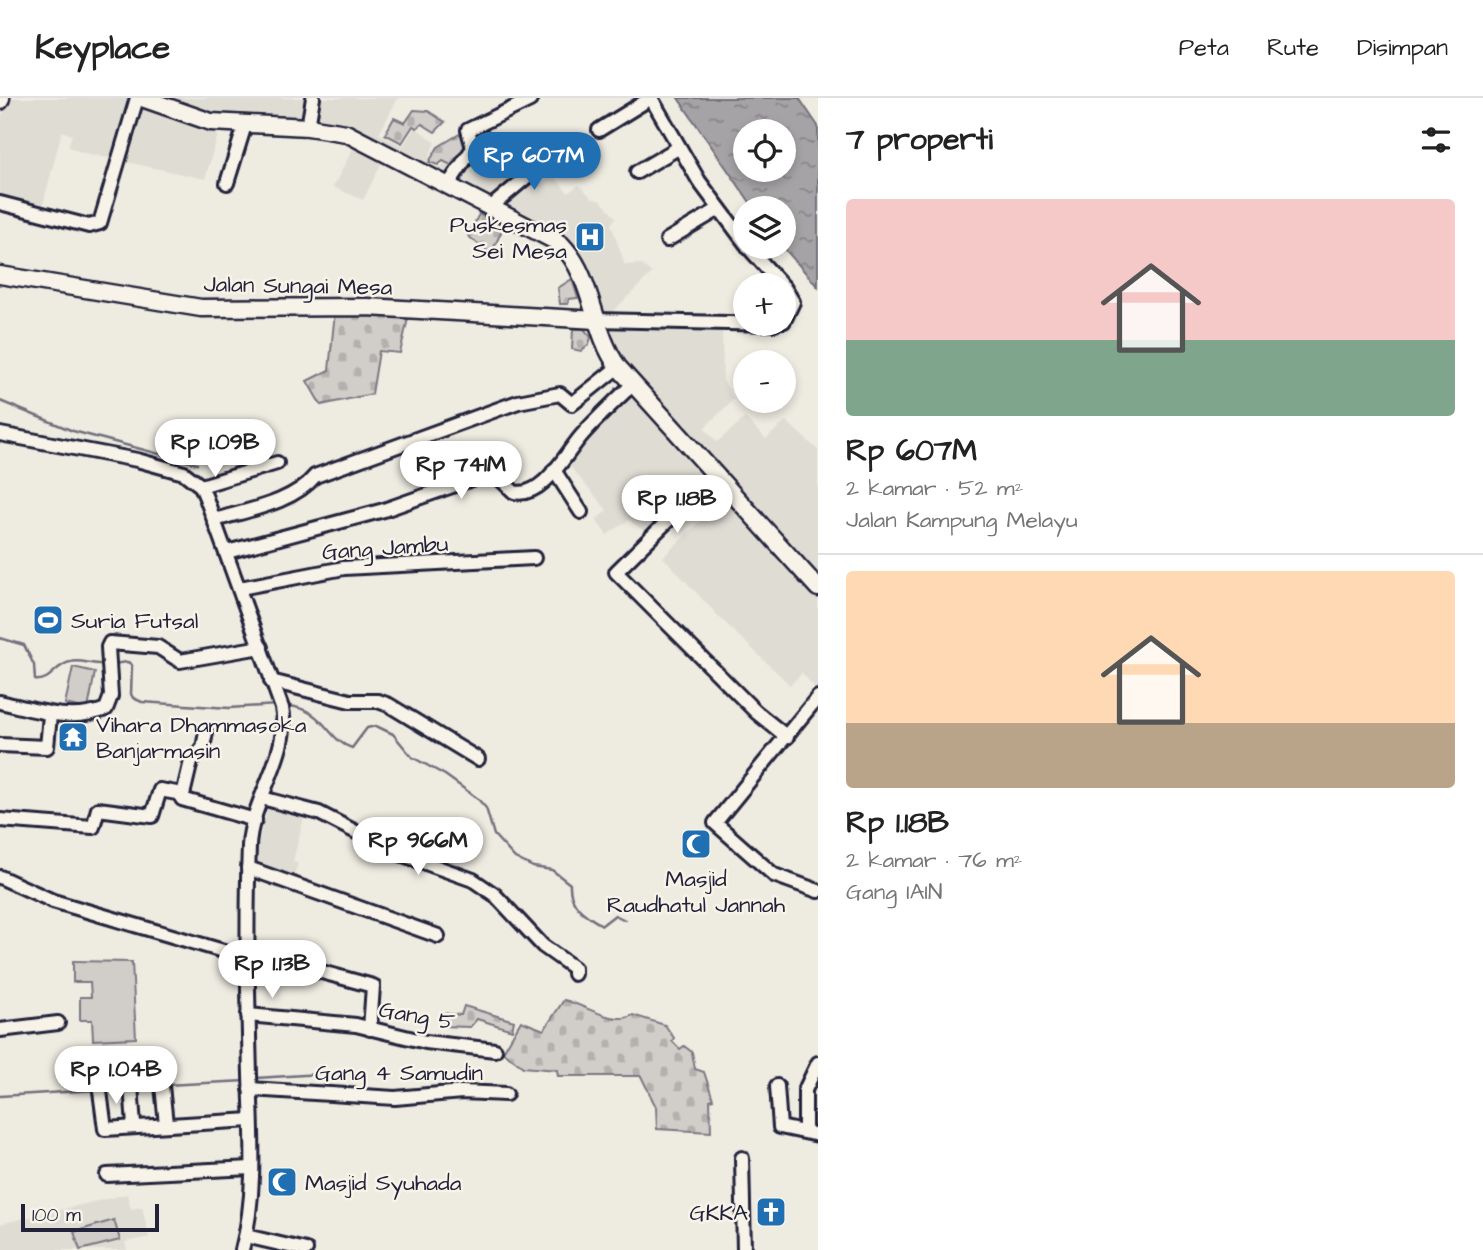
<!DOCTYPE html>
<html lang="id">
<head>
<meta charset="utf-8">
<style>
	body { margin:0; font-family:"Architects Daughter",sans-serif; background:#f2f2f2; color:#222; height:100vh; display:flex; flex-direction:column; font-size:26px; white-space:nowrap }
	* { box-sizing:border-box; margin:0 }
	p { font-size:23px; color:#767676 }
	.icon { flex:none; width:38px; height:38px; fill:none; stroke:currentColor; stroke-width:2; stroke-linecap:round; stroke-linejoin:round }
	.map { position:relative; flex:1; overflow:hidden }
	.side { display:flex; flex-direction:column; background:#fff; width:665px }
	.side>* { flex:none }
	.buttons { position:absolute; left:733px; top:21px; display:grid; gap:14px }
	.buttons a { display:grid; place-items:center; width:63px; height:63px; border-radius:50%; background:#fff; box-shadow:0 4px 10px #0003; font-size:35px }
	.scale { position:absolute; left:21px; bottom:18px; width:138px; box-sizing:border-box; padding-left:7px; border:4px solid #22223b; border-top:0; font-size:19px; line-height:24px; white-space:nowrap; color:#22223b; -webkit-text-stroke:5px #f7f3e8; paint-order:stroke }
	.price { position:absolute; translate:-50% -60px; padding:0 16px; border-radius:24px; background:#fff; color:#222; font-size:23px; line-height:46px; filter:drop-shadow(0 2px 4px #0008) }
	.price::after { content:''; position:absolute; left:50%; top:42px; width:21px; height:16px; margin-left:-10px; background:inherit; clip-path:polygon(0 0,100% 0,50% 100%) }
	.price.on { background:#1f6fb2; color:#fff }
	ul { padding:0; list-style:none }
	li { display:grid; align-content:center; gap:14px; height:371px; padding:0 28px }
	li+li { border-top:2px solid #e0e0e0 }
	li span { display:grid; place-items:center; height:217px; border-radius:7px; color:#555 }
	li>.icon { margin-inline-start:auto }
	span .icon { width:126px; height:126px; fill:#fffc; stroke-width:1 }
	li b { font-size:30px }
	h2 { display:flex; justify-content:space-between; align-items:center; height:84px; padding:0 28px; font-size:30px }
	header { display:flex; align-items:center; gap:42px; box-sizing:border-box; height:98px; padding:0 35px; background:#fff; border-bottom:2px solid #e0e0e0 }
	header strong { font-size:33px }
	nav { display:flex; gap:38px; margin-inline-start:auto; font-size:24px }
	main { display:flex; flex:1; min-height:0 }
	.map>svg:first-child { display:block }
	.built { fill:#dfdcd4 }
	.grass { fill:#d1cdc9; stroke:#7a7882; stroke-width:2 }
	.cemetery { fill:url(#cemetery-stones); stroke:#7a7882; stroke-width:2 }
	.water { fill:url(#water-ripples); stroke:#716f7b; stroke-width:2; fill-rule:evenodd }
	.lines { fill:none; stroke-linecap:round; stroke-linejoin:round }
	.stream { stroke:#716f7b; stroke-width:2.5 }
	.minor-casing { stroke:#22223b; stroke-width:18 }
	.major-casing { stroke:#22223b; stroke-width:21 }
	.minor { stroke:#f7f3e8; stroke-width:12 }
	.major { stroke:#f7f3e8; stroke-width:16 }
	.labels { text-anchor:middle; stroke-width:5; stroke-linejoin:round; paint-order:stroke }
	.poi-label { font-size:23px; fill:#22223b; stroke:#f7f3e8; text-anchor:start }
	.street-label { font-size:23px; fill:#22223b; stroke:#f7f3e8 }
</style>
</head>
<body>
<header>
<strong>Keyplace</strong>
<nav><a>Peta</a><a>Rute</a><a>Disimpan</a></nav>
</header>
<main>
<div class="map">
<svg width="818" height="1152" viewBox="0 0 818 1152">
	<defs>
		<pattern id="cemetery-stones" width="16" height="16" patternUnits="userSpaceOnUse" patternTransform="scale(1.75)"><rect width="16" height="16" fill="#d1cdc9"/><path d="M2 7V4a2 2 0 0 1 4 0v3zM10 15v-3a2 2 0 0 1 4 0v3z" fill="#b3b0ae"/></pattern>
		<pattern id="water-ripples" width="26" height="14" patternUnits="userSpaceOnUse" patternTransform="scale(1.75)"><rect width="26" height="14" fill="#a6a3a6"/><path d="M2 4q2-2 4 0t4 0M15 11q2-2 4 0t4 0" fill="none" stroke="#878488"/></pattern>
	</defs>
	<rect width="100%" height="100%" fill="#eeebe1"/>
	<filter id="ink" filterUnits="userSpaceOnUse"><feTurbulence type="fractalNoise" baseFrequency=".0143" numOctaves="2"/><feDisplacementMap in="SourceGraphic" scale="14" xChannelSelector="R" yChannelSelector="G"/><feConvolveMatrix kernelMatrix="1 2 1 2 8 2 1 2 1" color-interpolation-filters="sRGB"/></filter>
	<g filter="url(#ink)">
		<g class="built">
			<polygon points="11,0 124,0 161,15 219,32 205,81 80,54 68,48 72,37 62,33 41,114 0,103 0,21"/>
			<polygon points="155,0 398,0 379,36 403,48 415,29 435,44 427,65 441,69 445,65 456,72 480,47 498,60 522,53 537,70 533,75 541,85 554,78 568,95 579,87 592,100 601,103 616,120 611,126 625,167 641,166 652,175 607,219 602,218 573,151 550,131 370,42 227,21"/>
			<polygon points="356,45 384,60 363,102 333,89"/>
			<polygon points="601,225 722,230 723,282 734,301 704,330 717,344 745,320 766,341 786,323 818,352 818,482 626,276"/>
			<polygon points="631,296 703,378 644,433 629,422 607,437 596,422 607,412 566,364"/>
			<polygon points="724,400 818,502 818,593 802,575 790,587 720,520 663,459"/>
			<polygon points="268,709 304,720 293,763 298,766 292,782 252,769"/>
			<polygon points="127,1096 131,1111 142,1109 149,1139 125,1144 127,1152 0,1152 0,1126"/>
		</g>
		<g class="grass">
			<polygon points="73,569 95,574 88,611 65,606"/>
			<polygon points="73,863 132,864 136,940 93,942 92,922 80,922 80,899 91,899 90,884 73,884"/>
			<polygon points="114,1122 120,1142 80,1152 74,1134"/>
		</g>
		<g class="cemetery">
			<polygon points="414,12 428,13 445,24 435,34 422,26 417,30 413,28 402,45 385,36 394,20 405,25"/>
			<polygon points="466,32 470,49 464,63 453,68 443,63 438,67 429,64 438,49"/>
			<polygon points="479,116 504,128 491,156 468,138"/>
			<polygon points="572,181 578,200 569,201 568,206 560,206 558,190"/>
			<polygon points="335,214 409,216 400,255 379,253 372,296 321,307 307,283 329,272"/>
			<polygon points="573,231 584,231 591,239 589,246 581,253 572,251"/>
			<path d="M564 902C585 907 614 928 633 917L665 927 674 940 672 943 680 951 684 948 692 954 695 971 704 974 713 1001 710 1002 711 1034 657 1031 656 1009 641 978H558L557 972 523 969 503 954 521 923 544 932Z"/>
			<polygon points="464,908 514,923 512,932 477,921 470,929 440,928 441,915 461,917"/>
		</g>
		<path class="water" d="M678 0H799L818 28V189L783 149 784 110H754ZM746 33H784V72H746Z"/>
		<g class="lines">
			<g class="stream">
				<polyline points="0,303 73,333 197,366"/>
				<path d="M0 540 24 547 34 567 35 582C51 584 55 567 70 564 82 561 94 568 105 566"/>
				<polyline points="112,566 128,564 132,567 131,596 133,600 142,604 229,610 277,607"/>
				<path d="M284 607C327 611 326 642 352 650L367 630 376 628 393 636 412 659 445 677 477 700 486 710 494 737 515 760 533 769 552 772 570 786C569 807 584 817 602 827L615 817 625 822"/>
				<polyline points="256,980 336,975"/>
				<polyline points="134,987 159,987"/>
				<polyline points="165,987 246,983"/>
				<polyline points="103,992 127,987"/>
				<polyline points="0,998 96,992"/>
			</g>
			<g class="minor-casing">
				<g id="minor">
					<polyline points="651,0 699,83 746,146"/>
					<polyline points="308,29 313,0"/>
					<polyline points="599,32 651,0"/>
					<polyline points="637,74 678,50"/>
					<polyline points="227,85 245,27"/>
					<polyline points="448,87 473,50 468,32 530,2"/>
					<polyline points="0,105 89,128 100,125 137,0"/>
					<polyline points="491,109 555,55"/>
					<polyline points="667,142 719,111"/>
					<polyline points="748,149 782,187"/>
					<polyline points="784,189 793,204 784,223"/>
					<polyline points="597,222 775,226"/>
					<path d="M0 336 137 362 184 375 201 388 206 400 282 610C291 657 251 701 249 748 246 824 248 901 250 977 252 1035 257 1096 242 1152"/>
					<polyline points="554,372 581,414"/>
					<polyline points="713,378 616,474 756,614 787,639"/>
					<polyline points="201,388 277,365"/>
					<path d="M215 422C247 412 293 405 315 378L518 304 560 296 572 306 618 269"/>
					<path d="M227 454 384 412 489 375 497 378 514 394C543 401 566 355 582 337 598 319 615 303 632 287"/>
					<polyline points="240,490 344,470 534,460"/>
					<polyline points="271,583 350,603 378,603 389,607 478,661"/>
					<polyline points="818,599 715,725 774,777 818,793"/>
					<path d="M0 604C35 612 71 625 106 611L111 598 108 549 110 545 158 549 180 563 261 549"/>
					<polyline points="206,634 203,650 191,663 182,701 255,722"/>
					<polyline points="0,647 47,649 50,617"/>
					<polyline points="262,700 319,715 395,754 473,782 495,797 543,848 574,870 574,876"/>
					<polyline points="0,722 93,729 98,711 152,718 160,692 182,696"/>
					<polyline points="248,770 438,838"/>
					<polyline points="0,779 53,803 247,860"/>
					<polyline points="247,867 318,873 373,888 370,931"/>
					<polyline points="248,917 356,927 426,944 495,952"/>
					<polyline points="0,932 58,925"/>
					<polyline points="98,978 105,1031 251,1022"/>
					<polyline points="131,987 134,1028"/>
					<polyline points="162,988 166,1026"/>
					<polyline points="777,988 780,1029 818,1037"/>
					<polyline points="250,991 395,1000 462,994 506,996"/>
					<polyline points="805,1032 805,992 818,965"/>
					<polyline points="742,1060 744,1152"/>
					<polyline points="107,1077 252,1070"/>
					<polyline points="246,1138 306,1152"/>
				</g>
			</g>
			<g class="major-casing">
				<g id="major">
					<path d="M142 0 211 24 308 29 346 35 561 146C594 180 591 231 618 269L818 490"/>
					<polyline points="0,3 1,0"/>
					<polyline points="0,177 201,210 367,209 597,222"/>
				</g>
			</g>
			<use href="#minor" class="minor"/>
			<use href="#major" class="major"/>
		</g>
	</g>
	<defs>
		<g id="hospital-square" transform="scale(1.575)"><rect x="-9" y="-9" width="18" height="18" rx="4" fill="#1f6fb2" stroke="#f7f3e8"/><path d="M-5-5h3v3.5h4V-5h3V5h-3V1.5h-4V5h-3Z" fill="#fff"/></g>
		<g id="stadium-square" transform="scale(1.575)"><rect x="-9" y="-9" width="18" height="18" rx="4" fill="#1f6fb2" stroke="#f7f3e8"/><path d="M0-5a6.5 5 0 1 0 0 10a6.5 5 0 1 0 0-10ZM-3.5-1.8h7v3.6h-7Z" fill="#fff"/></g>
		<g id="temple-square" transform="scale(1.575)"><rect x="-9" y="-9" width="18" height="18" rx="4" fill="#1f6fb2" stroke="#f7f3e8"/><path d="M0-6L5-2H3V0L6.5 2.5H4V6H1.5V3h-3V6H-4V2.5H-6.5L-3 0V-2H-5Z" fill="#fff"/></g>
		<g id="mosque-square" transform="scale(1.575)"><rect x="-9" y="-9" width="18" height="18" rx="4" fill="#1f6fb2" stroke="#f7f3e8"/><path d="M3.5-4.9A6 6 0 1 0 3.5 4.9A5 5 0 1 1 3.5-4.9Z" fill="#fff"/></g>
		<g id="church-square" transform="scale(1.575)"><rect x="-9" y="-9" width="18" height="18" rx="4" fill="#1f6fb2" stroke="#f7f3e8"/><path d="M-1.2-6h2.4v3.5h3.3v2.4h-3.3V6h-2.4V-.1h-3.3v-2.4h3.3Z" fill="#fff"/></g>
	</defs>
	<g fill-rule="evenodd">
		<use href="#hospital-square" x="590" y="139"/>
		<use href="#stadium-square" x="48" y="522"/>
		<use href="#temple-square" x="73" y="639"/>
		<use href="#mosque-square" x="696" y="746"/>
		<use href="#mosque-square" x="282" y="1084"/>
		<use href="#church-square" x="771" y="1114"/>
	</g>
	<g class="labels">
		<g class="poi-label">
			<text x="567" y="134" text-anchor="end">Puskesmas<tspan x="567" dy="26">Sei Mesa</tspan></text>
			<text x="71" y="530">Suria Futsal</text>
			<text x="96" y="634">Vihara Dhammasoka<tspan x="96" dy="26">Banjarmasin</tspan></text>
			<text x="696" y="788" text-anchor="middle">Masjid<tspan x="696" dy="26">Raudhatul Jannah</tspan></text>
			<text x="305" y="1092">Masjid Syuhada</text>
			<text x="748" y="1122" text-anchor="end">GKKA</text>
		</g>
		<g class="street-label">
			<text transform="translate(298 187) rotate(1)" y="8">Jalan Sungai Mesa</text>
			<text transform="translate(385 449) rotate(-4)" y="8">Gang Jambu</text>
			<text transform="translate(417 917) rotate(10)" y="8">Gang 5</text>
			<text x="399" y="982">Gang 4 Samudin</text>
		</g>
	</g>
</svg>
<div class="buttons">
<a><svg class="icon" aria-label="locate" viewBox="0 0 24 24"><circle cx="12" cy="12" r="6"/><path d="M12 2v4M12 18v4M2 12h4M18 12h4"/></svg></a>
<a><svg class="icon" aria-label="layers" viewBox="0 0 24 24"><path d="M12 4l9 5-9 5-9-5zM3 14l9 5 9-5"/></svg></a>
<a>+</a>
<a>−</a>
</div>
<div class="scale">100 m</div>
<b class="price on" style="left:534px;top:94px">Rp 607M</b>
<b class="price" style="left:215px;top:381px">Rp 1.09B</b>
<b class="price" style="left:461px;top:403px">Rp 741M</b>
<b class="price" style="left:677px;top:437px">Rp 1.18B</b>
<b class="price" style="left:418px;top:779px">Rp 966M</b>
<b class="price" style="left:272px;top:902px">Rp 1.13B</b>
<b class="price" style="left:116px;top:1008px">Rp 1.04B</b>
</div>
<section class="side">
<h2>7 properti<svg class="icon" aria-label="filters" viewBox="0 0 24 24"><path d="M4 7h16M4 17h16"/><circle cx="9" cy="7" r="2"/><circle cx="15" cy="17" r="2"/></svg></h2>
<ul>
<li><span style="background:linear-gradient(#f6c9c9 65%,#7fa58c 0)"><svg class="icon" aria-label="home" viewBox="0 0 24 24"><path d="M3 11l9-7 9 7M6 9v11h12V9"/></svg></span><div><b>Rp 607M</b><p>2 kamar · 52 m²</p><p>Jalan Kampung Melayu</p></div></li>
<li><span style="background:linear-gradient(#ffd9b3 70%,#b9a48a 0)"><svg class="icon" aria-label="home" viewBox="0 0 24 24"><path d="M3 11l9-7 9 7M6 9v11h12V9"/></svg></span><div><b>Rp 1.18B</b><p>2 kamar · 76 m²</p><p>Gang IAIN</p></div></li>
</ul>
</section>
</main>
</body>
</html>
